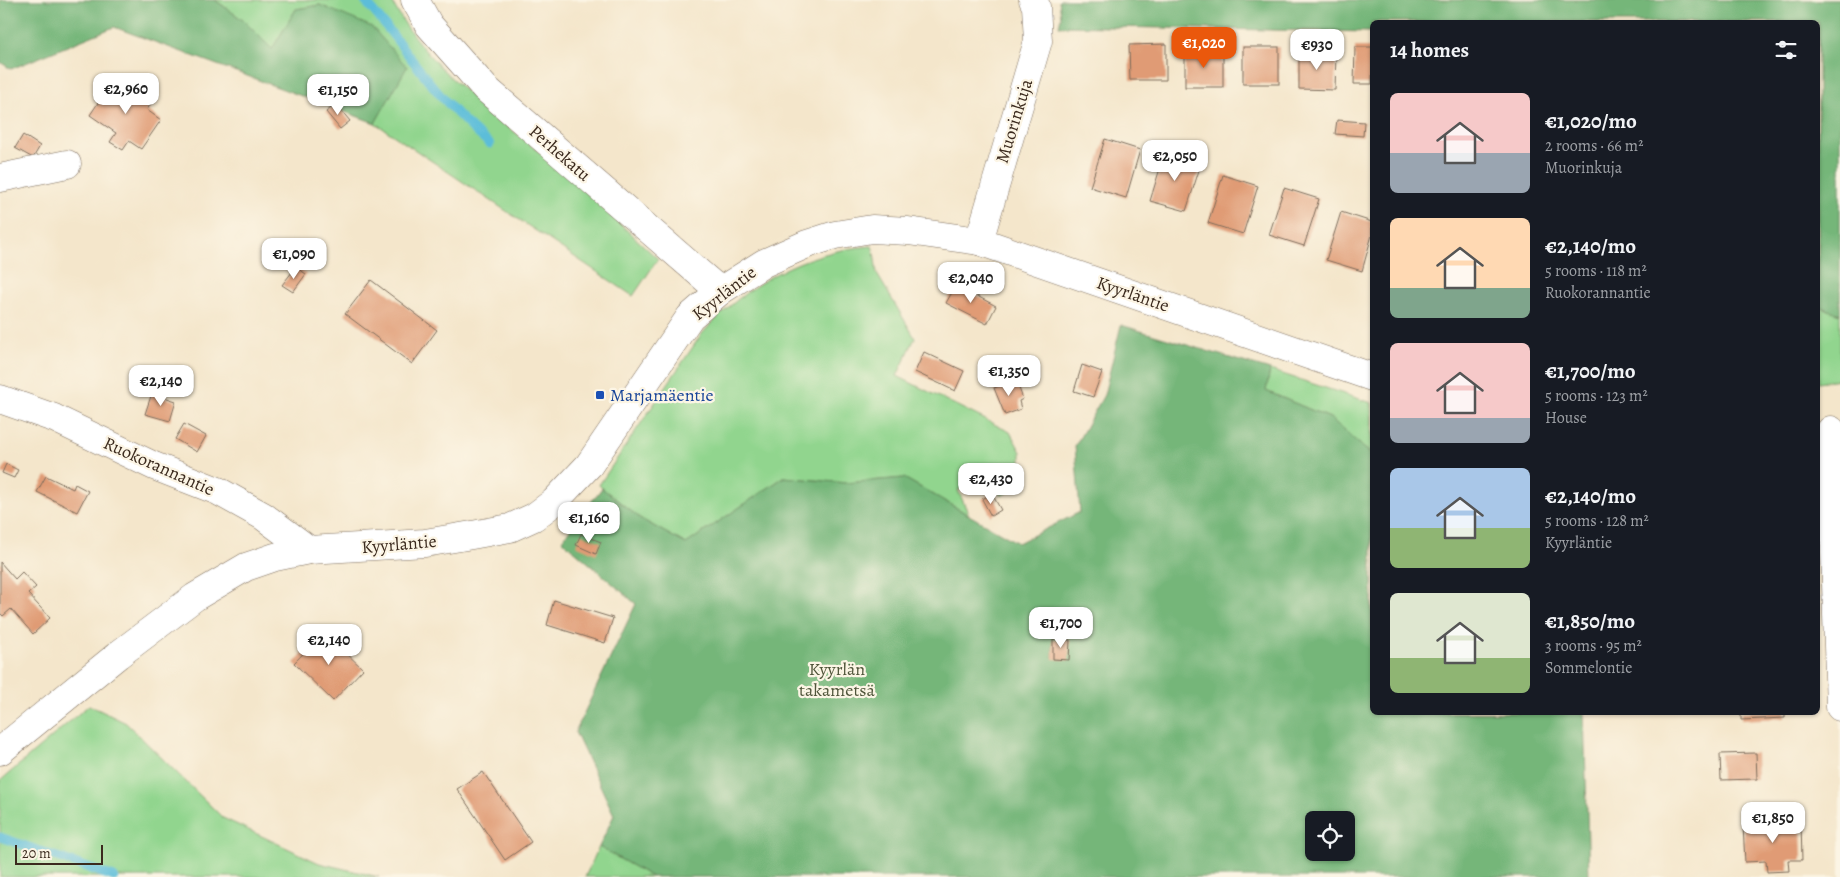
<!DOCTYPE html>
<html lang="en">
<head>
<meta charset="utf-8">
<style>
	body { margin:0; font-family:Alegreya,serif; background:#242831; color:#f1f3f6; height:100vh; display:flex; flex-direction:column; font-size:19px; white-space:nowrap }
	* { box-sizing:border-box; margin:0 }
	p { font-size:16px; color:#9ea1a6 }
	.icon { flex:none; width:28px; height:28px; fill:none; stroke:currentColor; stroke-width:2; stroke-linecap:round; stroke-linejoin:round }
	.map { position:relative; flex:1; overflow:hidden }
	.details { position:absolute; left:1370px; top:20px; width:450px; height:695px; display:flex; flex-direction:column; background:#171b24; border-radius:8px; box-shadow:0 1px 4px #0004 }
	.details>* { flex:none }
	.buttons { position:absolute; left:1305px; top:811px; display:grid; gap:10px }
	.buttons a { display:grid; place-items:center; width:50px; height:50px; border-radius:8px; background:#171b24; box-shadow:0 1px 4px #0004; font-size:25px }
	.scale { position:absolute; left:15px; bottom:12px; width:88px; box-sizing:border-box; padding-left:5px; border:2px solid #3b2a1e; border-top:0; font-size:14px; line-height:18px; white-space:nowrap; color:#3b2a1e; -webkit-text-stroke:4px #fcf5e5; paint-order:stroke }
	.price { position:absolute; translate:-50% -42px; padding:0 11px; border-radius:10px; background:#fff; color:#222; font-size:16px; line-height:32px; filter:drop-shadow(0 1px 2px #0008) }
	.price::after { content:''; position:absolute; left:50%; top:30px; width:15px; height:11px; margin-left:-8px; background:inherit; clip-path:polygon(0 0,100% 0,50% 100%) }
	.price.current { background:#ea580c; color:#fff }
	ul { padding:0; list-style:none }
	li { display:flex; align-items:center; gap:15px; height:125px; padding:0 20px }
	li span { display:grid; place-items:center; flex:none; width:140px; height:100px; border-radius:8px; color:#555 }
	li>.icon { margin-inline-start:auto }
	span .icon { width:60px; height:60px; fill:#fffc; stroke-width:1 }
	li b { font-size:21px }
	h2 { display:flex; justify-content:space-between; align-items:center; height:60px; padding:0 20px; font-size:21px }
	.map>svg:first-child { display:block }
	.green { fill:#91d58e; stroke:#668056 }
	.forest { fill:#74b679; stroke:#58704c; fill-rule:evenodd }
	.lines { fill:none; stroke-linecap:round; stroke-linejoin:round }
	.stream { stroke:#5bbdd9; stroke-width:9 }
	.building { fill:#e09b75 }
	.minor-casing { stroke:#7c6c5b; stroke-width:29 }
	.minor { stroke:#fff; stroke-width:28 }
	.transit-dot { fill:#1a4fb4; stroke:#fcf5e5; stroke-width:2 }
	.labels { text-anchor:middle; stroke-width:4.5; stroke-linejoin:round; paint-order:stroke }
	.street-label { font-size:18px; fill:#3b2a1e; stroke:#fcf5e5 }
	.transit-label { font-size:18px; fill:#164399; stroke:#fcf5e5; text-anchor:start }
	.park-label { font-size:18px; fill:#50553a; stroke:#fcf5e5 }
</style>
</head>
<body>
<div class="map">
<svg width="1840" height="877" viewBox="0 0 1840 877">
	<rect width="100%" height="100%" fill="#fcf5e5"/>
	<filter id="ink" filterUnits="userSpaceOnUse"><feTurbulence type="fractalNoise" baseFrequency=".02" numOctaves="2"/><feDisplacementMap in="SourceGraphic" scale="10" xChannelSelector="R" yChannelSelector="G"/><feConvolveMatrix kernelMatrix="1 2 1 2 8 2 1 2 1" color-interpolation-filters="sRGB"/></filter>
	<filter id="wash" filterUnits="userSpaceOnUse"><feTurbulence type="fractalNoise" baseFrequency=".0096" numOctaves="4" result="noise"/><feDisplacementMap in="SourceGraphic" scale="20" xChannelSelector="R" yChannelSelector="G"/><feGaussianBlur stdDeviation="1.12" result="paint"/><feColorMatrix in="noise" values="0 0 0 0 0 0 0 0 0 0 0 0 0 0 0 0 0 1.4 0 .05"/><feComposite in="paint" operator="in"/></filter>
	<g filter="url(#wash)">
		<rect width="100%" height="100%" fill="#f4e6cb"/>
		<g class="green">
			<path d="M215 0H391C426 69 494 113 551 162 588 193 623 227 658 259L633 296 375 123 406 67 320 5 296 9 272 50 243 20Z"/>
			<path d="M872 246 874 252 877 274 915 338 897 376 1010 432 1021 452V485L1001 496 992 478 958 490 969 515 904 478 846 483 784 477 686 544 641 519 602 488 599 485 701 335C746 284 802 251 872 246Z"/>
			<polygon points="1818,306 1840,314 1840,379 1818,382"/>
			<polygon points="1270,370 1372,403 1372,455 1330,418 1266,391"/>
			<polygon points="89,705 126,723 223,818 319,863 379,877 0,877 0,781"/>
			<polygon points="599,847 652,877 585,877"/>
		</g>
		<g class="forest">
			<polygon points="0,0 215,0 243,20 272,49 296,9 320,5 372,27 407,67 375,123 114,27 11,69 0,62"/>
			<polygon points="1059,0 1840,0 1840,314 1818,306 1818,22 1372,22 1372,32 1059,26 1061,17"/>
			<path d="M1121 325 1270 370 1266 391 1330 418 1372 455V712L1584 713 1589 877H652L599 847 614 815 575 732 636 604 562 540 602 488 641 519 686 544 784 477 846 483 904 478 1018 543 1080 512 1075 446 1104 395ZM1053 639 1069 660 1053 658ZM1314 820H1346V852H1314Z"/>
		</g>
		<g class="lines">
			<g class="stream">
				<path d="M364 0C405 46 440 105 490 144"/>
				<polyline points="0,837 114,877"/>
			</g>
		</g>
		<g id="blocks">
			<g class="building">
				<polygon points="1166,44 1166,80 1130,80 1129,45"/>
				<rect x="1243" y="47" width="36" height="37"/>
				<polygon points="1355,47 1372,47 1372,84 1354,84"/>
				<rect x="1185" y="51" width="38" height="36"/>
				<polygon points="1299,53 1336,53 1335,90 1299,89"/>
				<polygon points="119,78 153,100 147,110 161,120 141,149 129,141 123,150 110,142 116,133 90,115 110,85 113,88"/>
				<polygon points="336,104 350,121 340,129 326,112"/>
				<polygon points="1337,120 1364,122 1363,136 1335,134"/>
				<polygon points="23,135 40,146 33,158 15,148"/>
				<polygon points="1105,139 1140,150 1126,198 1090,187"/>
				<polygon points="1165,152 1201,164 1186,211 1150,201"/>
				<polygon points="1223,175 1258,186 1243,234 1208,223"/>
				<polygon points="1284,188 1319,199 1304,246 1269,235"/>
				<polygon points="1341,212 1372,222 1372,235 1362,271 1326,260"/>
				<polygon points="296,267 306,274 293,292 282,285"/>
				<polygon points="371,280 437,330 412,364 345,314"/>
				<polygon points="956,285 996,306 987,324 946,303"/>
				<polygon points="924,352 964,371 955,391 915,372"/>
				<polygon points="1082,365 1102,372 1093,397 1074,391"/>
				<polygon points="1016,380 1023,399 1019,401 1021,409 1005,415 994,388"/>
				<polygon points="152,393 176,401 170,421 145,414"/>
				<polygon points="184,424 206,436 197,452 175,439"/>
				<polygon points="6,464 18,470 14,478 2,473"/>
				<polygon points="46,476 73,489 75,484 88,491 77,512 37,492"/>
				<polygon points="992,494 1001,510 991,516 982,499"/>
				<polygon points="581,534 601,542 596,554 576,545"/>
				<polygon points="0,562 15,579 22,572 36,587 28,594 50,618 33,634 11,609 3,616 0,613"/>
				<polygon points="554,600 613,618 605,643 547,625"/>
				<polygon points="324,632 363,669 333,701 294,663"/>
				<polygon points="1053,639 1070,640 1069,660 1053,659"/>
				<polygon points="1741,712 1785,712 1785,718 1741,720"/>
				<polygon points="1756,753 1757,779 1721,780 1720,754"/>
				<polygon points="483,772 531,842 505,860 457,789"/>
				<polygon points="1801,822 1802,860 1788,860 1789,871 1767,872 1766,861 1745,862 1743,825"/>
			</g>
		</g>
	</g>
	<g filter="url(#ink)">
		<use href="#blocks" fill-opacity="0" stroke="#7c6c5b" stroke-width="1"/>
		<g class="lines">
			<g class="minor-casing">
				<g id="minor">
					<polyline points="415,0 429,25 485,88 720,291"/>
					<polyline points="0,178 67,164"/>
					<polyline points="979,241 1038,41 1036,6 1033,0"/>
					<polyline points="0,399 54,418 154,466 218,491 263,516 309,550"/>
					<polyline points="1831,430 1840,707"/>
					<polyline points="0,751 118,655 195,597 246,567 275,557 309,550 425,543 472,535 510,528 534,517 554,502 589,465 690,317 720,291 764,263 807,244 835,235 872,229 908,231 979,241 1372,377"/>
				</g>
			</g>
			<use href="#minor" class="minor"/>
		</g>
	</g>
	<rect class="transit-dot" x="595" y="390" width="10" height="10" rx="2.5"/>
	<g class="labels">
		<g class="street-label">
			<text transform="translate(1014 121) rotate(-73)" y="6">Muorinkuja</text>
			<text transform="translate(560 153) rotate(41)" y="6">Perhekatu</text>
			<text transform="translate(724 293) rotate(-38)" y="6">Kyyrläntie</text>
			<text transform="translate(1133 294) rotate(19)" y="6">Kyyrläntie</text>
			<text transform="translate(159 466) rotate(24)" y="6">Ruokorannantie</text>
			<text transform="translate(399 544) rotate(-5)" y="6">Kyyrläntie</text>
		</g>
		<g class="transit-label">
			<text x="610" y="401">Marjamäentie</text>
		</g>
		<g class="park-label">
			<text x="837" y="675">Kyyrlän<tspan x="837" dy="21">takametsä</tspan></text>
		</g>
	</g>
</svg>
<div class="buttons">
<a><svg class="icon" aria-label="locate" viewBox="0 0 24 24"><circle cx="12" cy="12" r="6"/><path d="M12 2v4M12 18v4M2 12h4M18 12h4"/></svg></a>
</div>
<div class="scale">20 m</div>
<b class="price current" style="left:1204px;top:69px">€1,020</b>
<b class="price" style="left:1317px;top:71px">€930</b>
<b class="price" style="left:126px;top:115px">€2,960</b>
<b class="price" style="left:338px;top:116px">€1,150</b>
<b class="price" style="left:1175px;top:182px">€2,050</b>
<b class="price" style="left:294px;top:280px">€1,090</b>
<b class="price" style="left:971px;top:304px">€2,040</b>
<b class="price" style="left:1009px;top:397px">€1,350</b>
<b class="price" style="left:161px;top:407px">€2,140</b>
<b class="price" style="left:991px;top:505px">€2,430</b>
<b class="price" style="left:589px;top:544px">€1,160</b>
<b class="price" style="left:1061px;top:649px">€1,700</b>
<b class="price" style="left:329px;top:666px">€2,140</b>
<b class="price" style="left:1773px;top:844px">€1,850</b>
<section class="details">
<h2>14 homes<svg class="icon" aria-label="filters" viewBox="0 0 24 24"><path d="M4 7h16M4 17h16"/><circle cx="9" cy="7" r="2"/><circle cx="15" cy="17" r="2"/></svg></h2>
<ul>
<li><span style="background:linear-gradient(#f6c9c9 60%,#9aa5b1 0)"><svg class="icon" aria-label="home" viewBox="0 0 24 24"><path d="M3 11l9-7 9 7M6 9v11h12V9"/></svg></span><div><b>€1,020/mo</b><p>2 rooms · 66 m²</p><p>Muorinkuja</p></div></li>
<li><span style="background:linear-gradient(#ffd9b3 70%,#7fa58c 0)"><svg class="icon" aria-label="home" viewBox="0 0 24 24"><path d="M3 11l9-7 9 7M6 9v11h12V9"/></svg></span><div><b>€2,140/mo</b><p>5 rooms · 118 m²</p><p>Ruokorannantie</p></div></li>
<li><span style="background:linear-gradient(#f6c9c9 75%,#9aa5b1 0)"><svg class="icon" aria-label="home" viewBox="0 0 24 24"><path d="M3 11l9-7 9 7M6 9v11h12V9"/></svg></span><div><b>€1,700/mo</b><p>5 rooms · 123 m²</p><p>House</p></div></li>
<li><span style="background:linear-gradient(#a9c7e8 60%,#8fb573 0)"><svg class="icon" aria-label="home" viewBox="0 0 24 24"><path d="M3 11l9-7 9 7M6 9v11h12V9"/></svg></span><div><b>€2,140/mo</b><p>5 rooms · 128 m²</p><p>Kyyrläntie</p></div></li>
<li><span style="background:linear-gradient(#dfe7d0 65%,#8fb573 0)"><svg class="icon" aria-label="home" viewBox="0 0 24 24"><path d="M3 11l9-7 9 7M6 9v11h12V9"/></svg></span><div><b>€1,850/mo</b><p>3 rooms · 95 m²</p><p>Sommelontie</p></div></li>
</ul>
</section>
</div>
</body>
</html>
